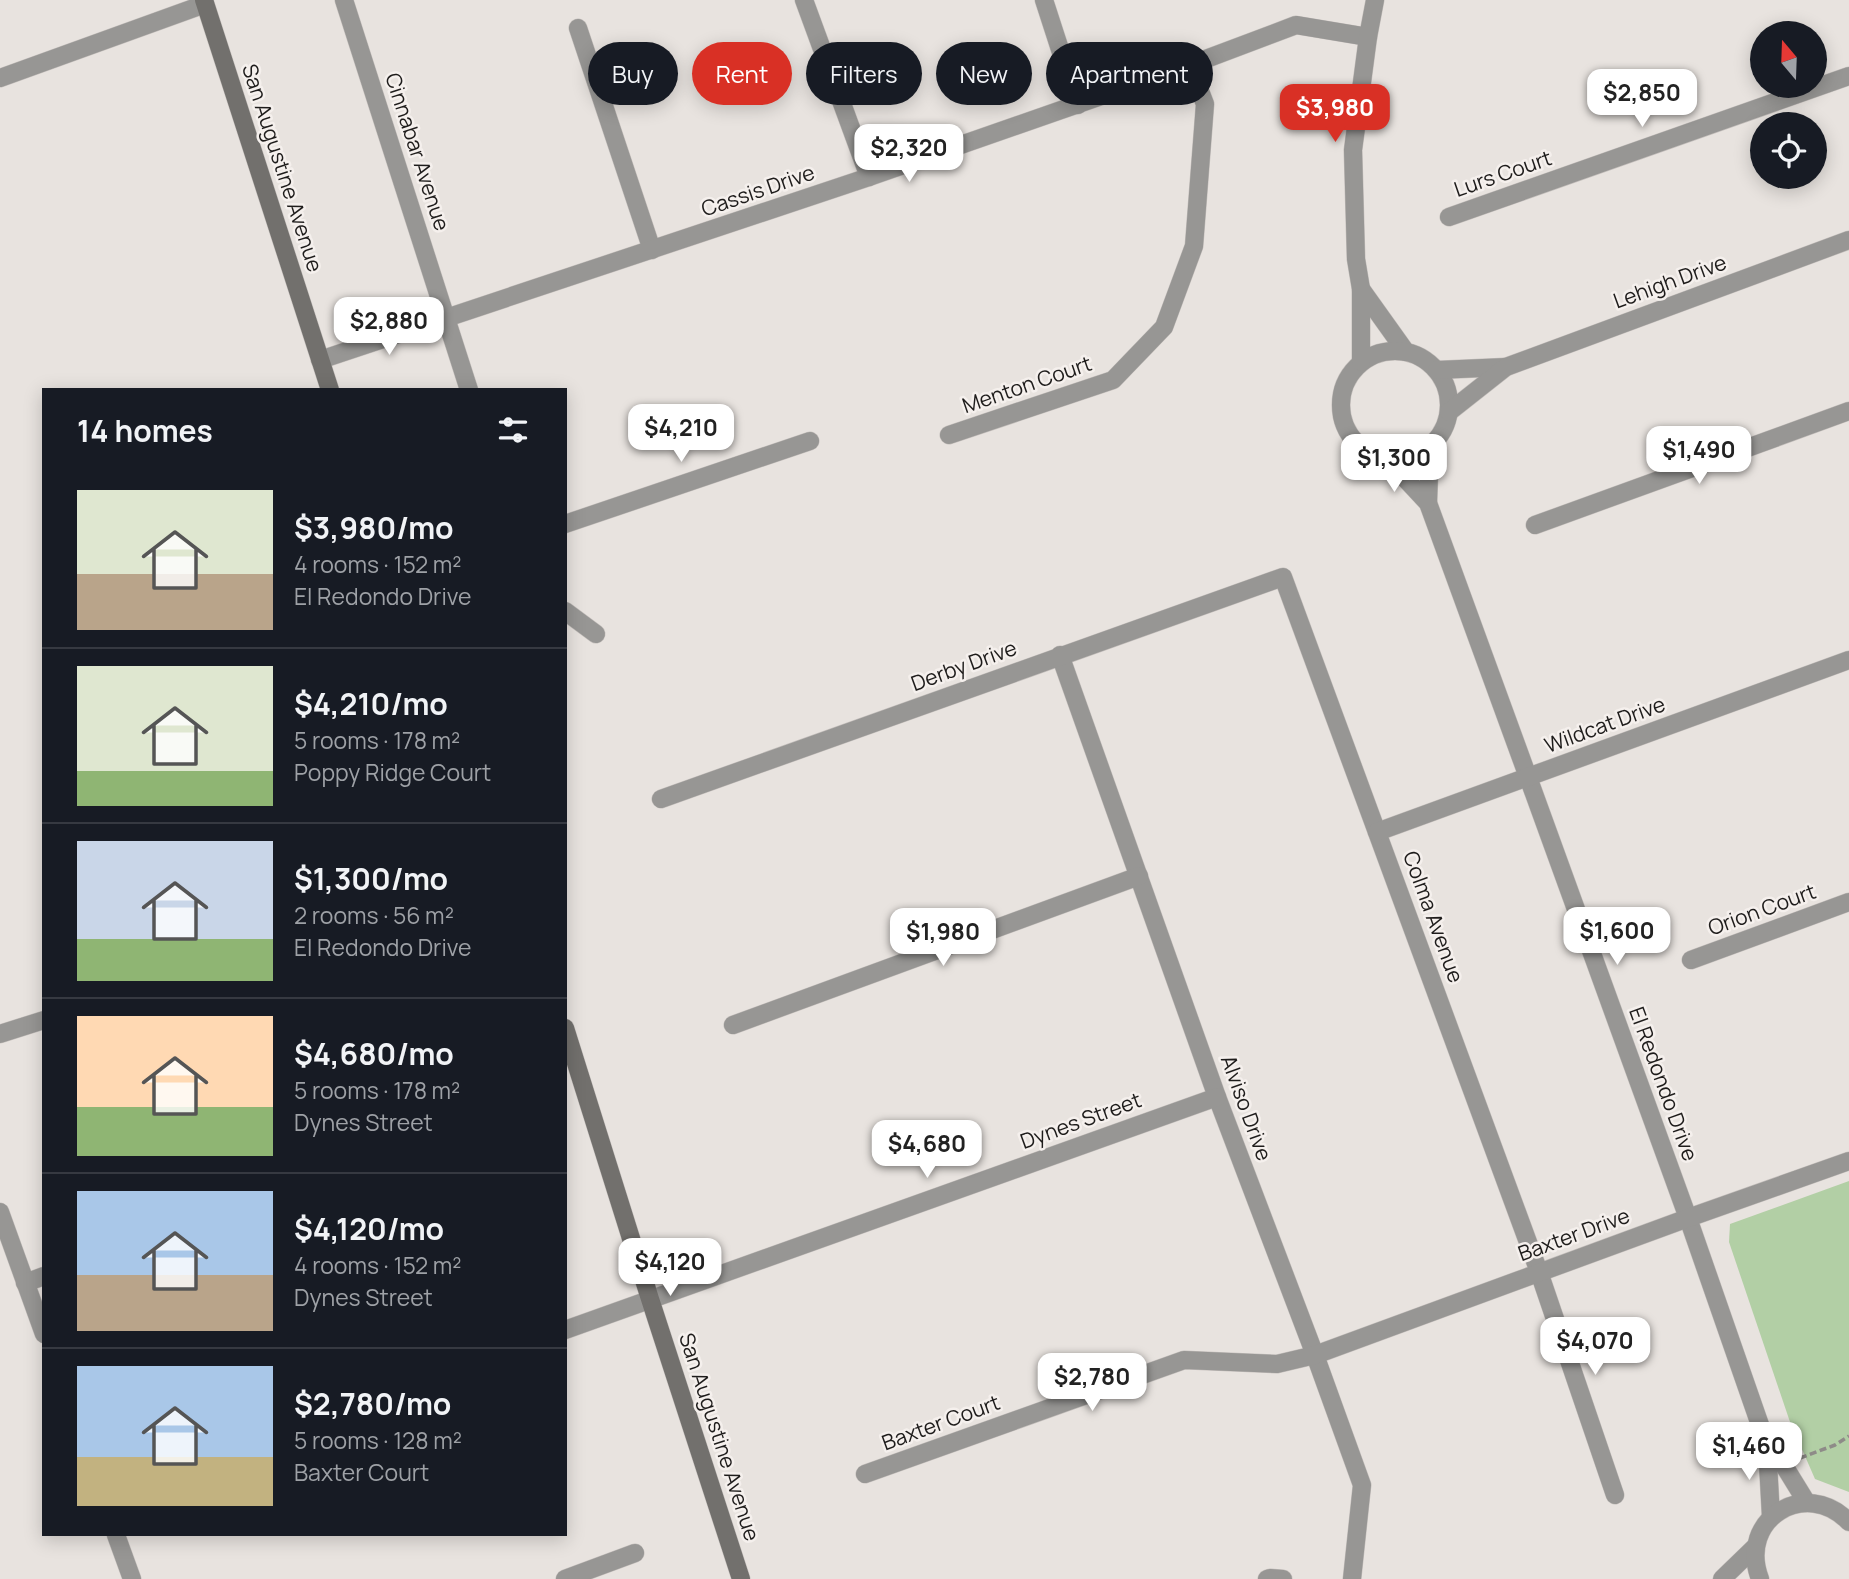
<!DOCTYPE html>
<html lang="en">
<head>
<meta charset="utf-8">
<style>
	body { margin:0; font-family:Manrope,sans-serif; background:#20242c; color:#f1f3f6; height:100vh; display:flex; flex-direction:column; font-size:26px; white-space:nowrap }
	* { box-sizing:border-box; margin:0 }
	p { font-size:23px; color:#9ea1a6 }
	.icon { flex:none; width:38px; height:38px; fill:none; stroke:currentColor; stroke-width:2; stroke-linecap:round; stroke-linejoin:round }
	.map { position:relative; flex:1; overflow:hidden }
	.panel { position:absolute; left:42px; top:388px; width:525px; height:1148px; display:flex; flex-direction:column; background:#171b24; border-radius:0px; box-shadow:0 4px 18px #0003 }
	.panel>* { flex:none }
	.hud { position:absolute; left:588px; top:42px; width:665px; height:63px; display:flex; gap:14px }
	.needle { width:46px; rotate:341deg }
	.buttons { position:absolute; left:1750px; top:21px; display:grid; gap:14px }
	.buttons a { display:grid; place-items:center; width:77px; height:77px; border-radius:50%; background:#171b24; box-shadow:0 4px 18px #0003; font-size:35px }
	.price { position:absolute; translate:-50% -60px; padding:0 16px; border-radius:14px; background:#fff; color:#222; font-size:23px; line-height:46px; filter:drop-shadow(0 2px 4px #0008) }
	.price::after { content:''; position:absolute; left:50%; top:42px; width:21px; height:16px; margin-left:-10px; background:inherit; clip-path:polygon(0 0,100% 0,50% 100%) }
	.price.current { background:#d93025; color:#fff }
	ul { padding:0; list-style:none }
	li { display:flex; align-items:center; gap:21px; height:175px; padding:0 35px }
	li+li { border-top:2px solid #363941 }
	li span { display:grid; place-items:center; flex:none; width:196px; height:140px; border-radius:0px; color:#555 }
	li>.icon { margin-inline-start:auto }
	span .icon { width:84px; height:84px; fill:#fffc; stroke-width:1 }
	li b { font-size:30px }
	h2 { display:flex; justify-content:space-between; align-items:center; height:84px; padding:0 35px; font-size:30px }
	.chip { padding:0 24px; border-radius:32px; background:#171b24; box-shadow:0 4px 18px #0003; font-size:24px; line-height:63px }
	.chip.current { background:#d93025; color:#fff }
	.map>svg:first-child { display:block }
	.green { fill:#b2cfa5 }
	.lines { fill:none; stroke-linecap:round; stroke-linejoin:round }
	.street-casing { stroke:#c4bfbc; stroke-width:19 }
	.secondary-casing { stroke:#c4bfbc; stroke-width:19 }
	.path { stroke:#8e8b88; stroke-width:3.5; stroke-dasharray:7 3.5; stroke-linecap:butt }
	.street { stroke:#979694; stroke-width:18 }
	.secondary { stroke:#72706d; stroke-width:18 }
	.labels { text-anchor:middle; stroke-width:5; stroke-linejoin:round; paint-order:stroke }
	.street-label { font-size:21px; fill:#1e1c1b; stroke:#f5f0ed }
</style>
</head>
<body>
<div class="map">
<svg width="1849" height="1579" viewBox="0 0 1849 1579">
	<rect width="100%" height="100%" fill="#e8e3df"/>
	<polygon class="green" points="1849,1181 1849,1492 1815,1479 1790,1422 1729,1242 1730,1224"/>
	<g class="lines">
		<g class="street-casing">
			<g id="street">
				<polyline points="344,0 469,390"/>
				<polyline points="804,0 869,177"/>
				<polyline points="1044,0 1078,105"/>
				<polyline points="578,28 652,250"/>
				<polyline points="0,78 205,4"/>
				<polyline points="1449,217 1849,76"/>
				<polyline points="1361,289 1406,352"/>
				<circle cx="1395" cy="405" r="54"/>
				<polyline points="320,360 869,177 1190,65 1296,25 1368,37"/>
				<polyline points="1361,362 1361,289 1356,259 1353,150 1368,37 1375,0"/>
				<polyline points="1437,370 1506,367"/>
				<polyline points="1449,412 1506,367 1849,240"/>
				<polyline points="949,435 1113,380 1164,327 1194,246 1205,104 1190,65"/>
				<polyline points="1387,459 1428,503 1528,777 1688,1218 1767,1445 1771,1517"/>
				<polyline points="1428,503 1430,446"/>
				<polyline points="565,524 810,441"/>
				<polyline points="1535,525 1849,411"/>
				<polyline points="565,611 596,634"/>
				<polyline points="1060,655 1217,1097 1315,1355 1362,1485 1352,1579"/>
				<polyline points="661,799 1283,577 1539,1272 1615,1495"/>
				<polyline points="1377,832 1849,660"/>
				<polyline points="1691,960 1849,902"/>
				<polyline points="733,1025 1139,876"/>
				<polyline points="0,1034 44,1020"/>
				<polyline points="0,1212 44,1334"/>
				<polyline points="25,1283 44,1276"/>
				<polyline points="565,1330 1217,1097"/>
				<polyline points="1767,1445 1783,1464 1807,1503"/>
				<polyline points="865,1474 1184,1360 1277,1364 1315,1355 1688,1218 1849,1161"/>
				<polyline points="116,1535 132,1579"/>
				<polyline points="565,1579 635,1553"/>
				<polyline points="1267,1579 1270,1578 1283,1579"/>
				<polyline points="1722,1579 1755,1547"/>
				<path d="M1760 1579C1737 1519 1806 1477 1849 1522"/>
			</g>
		</g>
		<g class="secondary-casing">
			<g id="secondary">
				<polyline points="204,0 330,390"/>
				<polyline points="565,1028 650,1299 741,1579"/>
			</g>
		</g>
		<polyline class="path" points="1800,1458 1835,1445 1849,1436"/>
		<use href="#street" class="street"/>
		<use href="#secondary" class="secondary"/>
	</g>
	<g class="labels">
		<g class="street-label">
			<text transform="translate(417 152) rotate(72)" y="7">Cinnabar Avenue</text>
			<text transform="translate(282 168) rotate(72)" y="7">San Augustine Avenue</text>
			<text transform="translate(1503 174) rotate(-19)" y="7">Lurs Court</text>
			<text transform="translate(758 191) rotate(-19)" y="7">Cassis Drive</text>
			<text transform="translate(1670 282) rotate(-20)" y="7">Lehigh Drive</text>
			<text transform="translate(1027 385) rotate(-19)" y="7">Menton Court</text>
			<text transform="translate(964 666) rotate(-20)" y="7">Derby Drive</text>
			<text transform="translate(1605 725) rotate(-20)" y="7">Wildcat Drive</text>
			<text transform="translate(1762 910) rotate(-20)" y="7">Orion Court</text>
			<text transform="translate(1433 917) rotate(70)" y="7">Colma Avenue</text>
			<text transform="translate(1663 1084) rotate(70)" y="7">El Redondo Drive</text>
			<text transform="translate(1246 1108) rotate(70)" y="7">Alviso Drive</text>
			<text transform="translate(1081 1121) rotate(-20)" y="7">Dynes Street</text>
			<text transform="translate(1574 1235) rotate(-20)" y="7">Baxter Drive</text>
			<text transform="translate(941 1423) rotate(-20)" y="7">Baxter Court</text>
			<text transform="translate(719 1437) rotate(72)" y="7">San Augustine Avenue</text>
		</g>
	</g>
</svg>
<div class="buttons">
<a><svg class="needle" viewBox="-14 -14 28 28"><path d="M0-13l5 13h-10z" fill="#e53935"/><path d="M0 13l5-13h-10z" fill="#9ea1a6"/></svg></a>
<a><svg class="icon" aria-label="locate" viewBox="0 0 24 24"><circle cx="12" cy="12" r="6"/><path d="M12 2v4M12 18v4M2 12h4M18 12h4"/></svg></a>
</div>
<b class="price" style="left:1642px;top:129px">$2,850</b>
<b class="price current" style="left:1335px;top:144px">$3,980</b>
<b class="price" style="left:909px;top:184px">$2,320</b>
<b class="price" style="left:389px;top:357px">$2,880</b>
<b class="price" style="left:681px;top:464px">$4,210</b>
<b class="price" style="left:1699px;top:486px">$1,490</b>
<b class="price" style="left:1394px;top:494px">$1,300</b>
<b class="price" style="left:1617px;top:967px">$1,600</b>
<b class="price" style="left:943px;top:968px">$1,980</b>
<b class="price" style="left:927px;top:1180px">$4,680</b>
<b class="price" style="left:670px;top:1298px">$4,120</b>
<b class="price" style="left:1595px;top:1377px">$4,070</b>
<b class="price" style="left:1092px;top:1413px">$2,780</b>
<b class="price" style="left:1749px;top:1482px">$1,460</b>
<div class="hud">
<a class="chip">Buy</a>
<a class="chip current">Rent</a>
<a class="chip">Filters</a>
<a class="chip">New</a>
<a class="chip">Apartment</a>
</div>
<section class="panel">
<h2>14 homes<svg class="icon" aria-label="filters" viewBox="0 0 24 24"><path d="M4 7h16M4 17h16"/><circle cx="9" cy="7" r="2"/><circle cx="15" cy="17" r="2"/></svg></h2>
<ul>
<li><span style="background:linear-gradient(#dfe7d0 60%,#b9a48a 0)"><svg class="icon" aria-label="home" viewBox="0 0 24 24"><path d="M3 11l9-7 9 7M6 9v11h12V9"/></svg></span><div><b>$3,980/mo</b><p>4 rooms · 152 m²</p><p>El Redondo Drive</p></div></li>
<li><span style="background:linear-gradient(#dfe7d0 75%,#8fb573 0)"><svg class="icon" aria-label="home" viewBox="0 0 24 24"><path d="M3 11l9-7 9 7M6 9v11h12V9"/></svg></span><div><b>$4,210/mo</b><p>5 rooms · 178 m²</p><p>Poppy Ridge Court</p></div></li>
<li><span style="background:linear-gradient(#c9d6e8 70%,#8fb573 0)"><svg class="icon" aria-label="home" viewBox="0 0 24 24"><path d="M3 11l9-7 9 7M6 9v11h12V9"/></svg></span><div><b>$1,300/mo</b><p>2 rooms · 56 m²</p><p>El Redondo Drive</p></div></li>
<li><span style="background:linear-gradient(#ffd9b3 65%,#8fb573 0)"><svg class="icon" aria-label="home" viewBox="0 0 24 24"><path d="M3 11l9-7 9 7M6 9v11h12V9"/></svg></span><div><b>$4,680/mo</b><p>5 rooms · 178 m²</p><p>Dynes Street</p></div></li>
<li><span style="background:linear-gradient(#a9c7e8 60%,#b9a48a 0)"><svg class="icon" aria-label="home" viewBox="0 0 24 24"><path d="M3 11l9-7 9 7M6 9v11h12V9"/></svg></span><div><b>$4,120/mo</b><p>4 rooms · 152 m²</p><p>Dynes Street</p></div></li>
<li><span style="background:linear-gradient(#a9c7e8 65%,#c2b280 0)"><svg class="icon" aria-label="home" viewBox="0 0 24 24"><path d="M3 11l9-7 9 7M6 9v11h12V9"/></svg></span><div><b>$2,780/mo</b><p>5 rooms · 128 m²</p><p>Baxter Court</p></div></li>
</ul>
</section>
</div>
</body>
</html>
